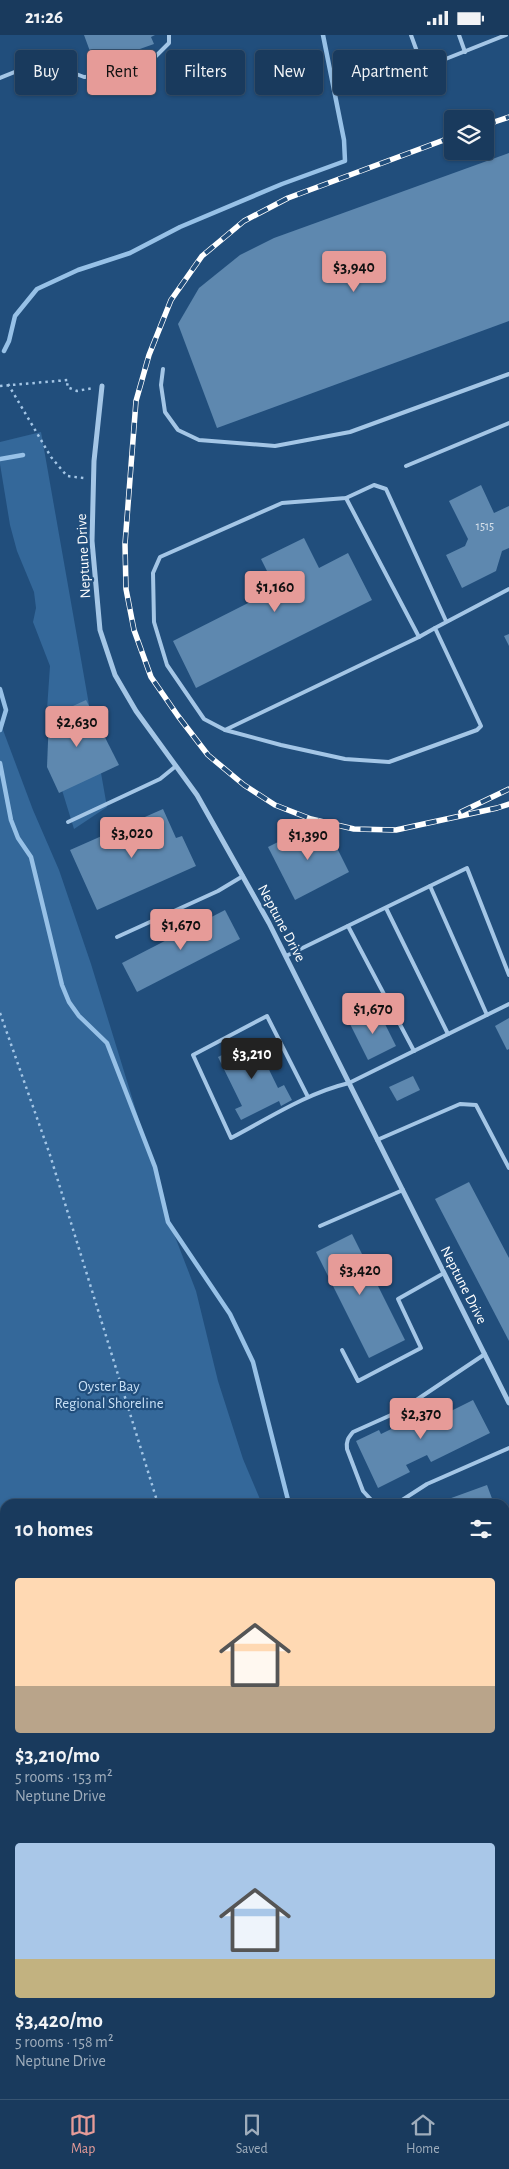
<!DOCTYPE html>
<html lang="en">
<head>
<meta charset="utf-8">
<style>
	body { margin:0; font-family:"Alegreya Sans",sans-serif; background:#264566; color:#f1f3f6; height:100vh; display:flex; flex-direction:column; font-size:19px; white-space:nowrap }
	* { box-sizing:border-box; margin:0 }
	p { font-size:16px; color:#9fadbc }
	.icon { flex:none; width:28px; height:28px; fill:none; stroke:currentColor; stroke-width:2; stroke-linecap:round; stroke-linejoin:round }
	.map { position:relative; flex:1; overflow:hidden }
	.side { position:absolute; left:0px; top:1464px; width:510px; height:601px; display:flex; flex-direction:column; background:#193a5d; border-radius:15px 15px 0 0; box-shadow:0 1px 4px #0004,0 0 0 1px #375472 }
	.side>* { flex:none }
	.guide { position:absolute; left:15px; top:15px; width:480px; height:45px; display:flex; gap:10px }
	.tools { position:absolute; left:444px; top:75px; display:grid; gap:10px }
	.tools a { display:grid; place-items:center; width:50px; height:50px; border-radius:5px; background:#193a5d; box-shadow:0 1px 4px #0004,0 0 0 1px #375472; font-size:25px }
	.price { position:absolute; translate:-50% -42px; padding:0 11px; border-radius:5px; background:#e69b98; color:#111; font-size:16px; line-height:32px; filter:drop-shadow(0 1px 2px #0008) }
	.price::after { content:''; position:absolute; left:50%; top:30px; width:15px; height:11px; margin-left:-8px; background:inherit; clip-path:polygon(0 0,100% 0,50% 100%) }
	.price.on { background:#222; color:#fff }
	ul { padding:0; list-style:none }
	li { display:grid; align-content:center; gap:10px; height:265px; padding:0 15px }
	li span { display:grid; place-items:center; height:155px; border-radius:5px; color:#555 }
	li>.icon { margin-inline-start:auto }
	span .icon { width:90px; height:90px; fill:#fffc; stroke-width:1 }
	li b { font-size:21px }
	h2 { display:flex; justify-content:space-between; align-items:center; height:60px; padding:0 15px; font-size:21px }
	.tag { padding:0 18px; border-radius:5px; background:#193a5d; box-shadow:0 1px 4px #0004,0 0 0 1px #375472; font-size:18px; line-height:45px }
	.tag.on { background:#e69b98; color:#111 }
	.status { display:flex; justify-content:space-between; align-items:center; height:35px; padding:0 25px; background:#193a5d; direction:ltr }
	.status svg { height:14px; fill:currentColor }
	.dock { display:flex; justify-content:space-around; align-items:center; height:70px; border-top:1px solid #375472; background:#193a5d; font-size:14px; color:#9fadbc }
	.dock a { display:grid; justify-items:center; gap:2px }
	.dock .on { color:#e69b98 }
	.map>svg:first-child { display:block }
	.green { fill:#34689a }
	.water { fill:#547598; stroke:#97c1e7 }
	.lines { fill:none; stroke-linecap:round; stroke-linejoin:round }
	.stream { stroke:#97c1e7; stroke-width:4.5 }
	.building { fill:#5e88af }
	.path { stroke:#a4c6e6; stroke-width:2.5; stroke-dasharray:2.5 4; stroke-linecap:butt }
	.service { stroke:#a4c6e6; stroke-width:4 }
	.minor { stroke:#a4c6e6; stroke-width:5 }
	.rail-casing { stroke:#fff; stroke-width:5.5 }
	.rail { stroke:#214e7c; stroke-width:4; stroke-dasharray:11; stroke-linecap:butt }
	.labels { text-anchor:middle; stroke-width:4.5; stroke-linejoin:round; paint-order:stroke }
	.number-label { font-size:12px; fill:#d7e1eb }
	.street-label { font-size:15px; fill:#fff; stroke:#214e7c }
	.park-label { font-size:15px; fill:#c7dff5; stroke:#214e7c }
</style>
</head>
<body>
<div class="status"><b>21:26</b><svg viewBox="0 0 49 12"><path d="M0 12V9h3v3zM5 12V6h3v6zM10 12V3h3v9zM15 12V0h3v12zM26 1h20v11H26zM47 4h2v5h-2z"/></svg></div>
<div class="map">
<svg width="509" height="2064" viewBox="0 0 509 2064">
	<rect width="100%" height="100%" fill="#214e7c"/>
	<g class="green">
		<polygon points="41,397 107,772 74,794 53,726 46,689 50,631 33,587 36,573 34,557 17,516 10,490 0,429 0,407"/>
		<polygon points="0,687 33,775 59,835 91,929 174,1199 196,1256 218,1346 243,1424 262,1469 5,1469 5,1762 0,1764"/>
	</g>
	<polygon class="water" points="5,1737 5,2060 505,2060 505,2016 509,2027 509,2064 0,2064 0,1739"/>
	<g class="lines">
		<g class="stream">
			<polyline points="4,316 9,306 15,281 37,254 78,235 130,218 180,192 282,149 345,126 344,105 323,0"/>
			<polyline points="0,424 23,420"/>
			<polyline points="0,654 6,675 0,695"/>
			<polyline points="0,728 11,785 18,803 31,822 62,950 69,967 79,981 107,1008 155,1132 168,1187 230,1279 253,1327 289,1469"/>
		</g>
	</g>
	<g class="building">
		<polygon points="84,0 155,0 151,2 154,9 137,15 139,22 126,27 123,19 95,30"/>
		<polygon points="509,118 509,286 217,393 178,289 199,253 240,220 274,203"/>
		<polygon points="481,450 494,478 509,471 509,513 502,516 496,536 462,553 446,520 465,511 468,504 449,466"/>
		<polygon points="304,503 319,533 348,518 372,565 196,653 173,606 276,554 261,524"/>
		<polygon points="509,599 509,611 504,601"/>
		<polygon points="86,665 119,730 59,758 47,732 49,682"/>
		<polygon points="163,774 176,803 182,801 196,831 97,875 70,815"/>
		<polygon points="306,793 331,801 349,837 295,865 268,812"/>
		<polygon points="225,875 240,904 137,957 122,928"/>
		<polygon points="378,975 396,1011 368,1025 350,989"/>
		<polygon points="509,983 509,1014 507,1015 495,991"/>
		<polygon points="254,1004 278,1053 284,1050 292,1065 281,1071 279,1066 241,1085 235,1074 242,1071 218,1022"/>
		<polygon points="413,1041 420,1055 397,1066 389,1052"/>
		<polygon points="469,1147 509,1223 509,1306 435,1164"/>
		<polygon points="352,1199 405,1305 369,1323 316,1217"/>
		<polygon points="473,1365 490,1398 431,1427 427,1420 406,1430 410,1437 378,1453 356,1406 379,1395 381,1399 447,1367 451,1376"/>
		<polygon points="487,1450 494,1469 444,1469 443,1466"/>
		<polygon points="509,1507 509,1529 505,1531 505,1510"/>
		<polygon points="507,1580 509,1585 509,1618 505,1620"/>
		<polygon points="505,1635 509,1645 509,1654 505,1656"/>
		<polygon points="509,1708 509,1724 505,1726 505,1710"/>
		<polygon points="505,1734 509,1743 509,1746 505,1748"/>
		<polygon points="509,1749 509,1761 505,1753"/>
		<polygon points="509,1763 509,1772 505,1774 505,1766"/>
		<polygon points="509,1794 509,1832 506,1833 505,1796"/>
		<polygon points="509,1835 509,1870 505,1862 505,1838"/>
	</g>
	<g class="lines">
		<g class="path">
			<polyline points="8,349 51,422 67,441 84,443"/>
			<polyline points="0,351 68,345 67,352 77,356 93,353"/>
			<polyline points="0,978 50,1120 158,1469"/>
			<polyline points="0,1650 5,1647"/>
		</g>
		<g class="service">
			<polyline points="411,0 423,33 506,0"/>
			<polyline points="459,0 465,17"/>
			<polyline points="0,43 42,26 84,42 115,40 152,25 169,8 169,0"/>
			<polyline points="163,334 161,350 165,377 178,395 199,405 275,411 350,397 509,339"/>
			<polyline points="406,431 509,388"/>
			<polyline points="346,463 419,602 435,593"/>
			<polyline points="446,586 386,454 374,450 346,463 282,468 160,522 153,538 154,587 167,630 204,684 225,695 281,710 345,724 389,727 477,695 481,691 435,593 509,554"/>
			<polyline points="225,695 419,602"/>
			<polyline points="68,787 160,744 176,731"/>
			<polyline points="430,851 487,980"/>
			<polyline points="386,873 448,999"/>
			<polyline points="348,891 414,1016"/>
			<polyline points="117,902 218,856 243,841"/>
			<polyline points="286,921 467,833 509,940"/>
			<path d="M308 1062 267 981 193 1020 231 1103C269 1083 307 1058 349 1048L509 969"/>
			<polyline points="377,1105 460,1069 476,1070 509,1133"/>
			<polyline points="320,1191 403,1155"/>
			<polyline points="342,1315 358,1346 421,1313 398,1264 444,1238"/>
			<path d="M375 1469 363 1456 347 1414C346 1406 348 1403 353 1397L400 1376 485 1319"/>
			<polyline points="396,1469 427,1449 509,1413"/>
			<polyline points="505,1497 509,1495"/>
		</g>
		<polyline class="minor" points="102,351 94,426 92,506 100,595 115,640 136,676 197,760 269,888 509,1368"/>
		<g class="rail-casing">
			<g id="rail">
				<polyline points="485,90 509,82"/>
				<polyline points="452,102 288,163 244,186 202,221 171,265 149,320 136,366 125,509 126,554 134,595 151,642 178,681 208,720 244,750 275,770 311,784 354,794 396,795 497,773 509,769"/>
				<polyline points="461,777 509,754"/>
			</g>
		</g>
		<use href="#rail" class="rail"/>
	</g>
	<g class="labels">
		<g class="number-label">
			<text x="485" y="495">1515</text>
		</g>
		<g class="street-label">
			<text transform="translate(83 521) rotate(-93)" y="5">Neptune Drive</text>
			<text transform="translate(282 888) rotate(62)" y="5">Neptune Drive</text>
			<text transform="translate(464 1250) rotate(63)" y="5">Neptune Drive</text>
		</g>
		<g class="park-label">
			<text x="109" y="1356">Oyster Bay<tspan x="109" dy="17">Regional Shoreline</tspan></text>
		</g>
	</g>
</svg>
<div class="tools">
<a><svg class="icon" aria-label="layers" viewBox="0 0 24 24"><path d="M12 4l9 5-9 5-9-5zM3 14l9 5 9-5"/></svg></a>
</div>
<b class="price" style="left:354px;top:258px">$3,940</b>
<b class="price" style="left:275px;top:578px">$1,160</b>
<b class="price" style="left:77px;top:713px">$2,630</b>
<b class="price" style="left:132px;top:824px">$3,020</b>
<b class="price" style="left:308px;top:826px">$1,390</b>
<b class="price" style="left:181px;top:916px">$1,670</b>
<b class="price" style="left:373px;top:1000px">$1,670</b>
<b class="price on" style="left:252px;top:1045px">$3,210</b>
<b class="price" style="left:360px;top:1261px">$3,420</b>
<b class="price" style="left:421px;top:1405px">$2,370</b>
<div class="guide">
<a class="tag">Buy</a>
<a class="tag on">Rent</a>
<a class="tag">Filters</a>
<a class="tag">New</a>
<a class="tag">Apartment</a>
</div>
<section class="side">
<h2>10 homes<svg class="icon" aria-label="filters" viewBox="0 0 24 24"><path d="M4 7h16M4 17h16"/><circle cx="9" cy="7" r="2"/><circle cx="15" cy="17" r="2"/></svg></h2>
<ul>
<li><span style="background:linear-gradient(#ffd9b3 70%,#b9a48a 0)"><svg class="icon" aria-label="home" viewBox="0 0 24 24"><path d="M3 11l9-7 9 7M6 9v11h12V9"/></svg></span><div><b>$3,210/mo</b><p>5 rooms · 153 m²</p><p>Neptune Drive</p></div></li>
<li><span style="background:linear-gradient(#a9c7e8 75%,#c2b280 0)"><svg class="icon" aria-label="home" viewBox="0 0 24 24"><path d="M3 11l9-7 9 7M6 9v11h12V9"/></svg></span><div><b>$3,420/mo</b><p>5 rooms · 158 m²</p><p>Neptune Drive</p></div></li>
</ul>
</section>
</div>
<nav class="dock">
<a class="on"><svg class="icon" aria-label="map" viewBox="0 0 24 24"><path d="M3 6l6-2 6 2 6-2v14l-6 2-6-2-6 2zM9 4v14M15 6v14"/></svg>Map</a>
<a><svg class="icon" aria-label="saved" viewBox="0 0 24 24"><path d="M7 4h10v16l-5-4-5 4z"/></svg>Saved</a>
<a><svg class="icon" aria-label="home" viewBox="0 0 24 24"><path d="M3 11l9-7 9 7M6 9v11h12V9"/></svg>Home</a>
</nav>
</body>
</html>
